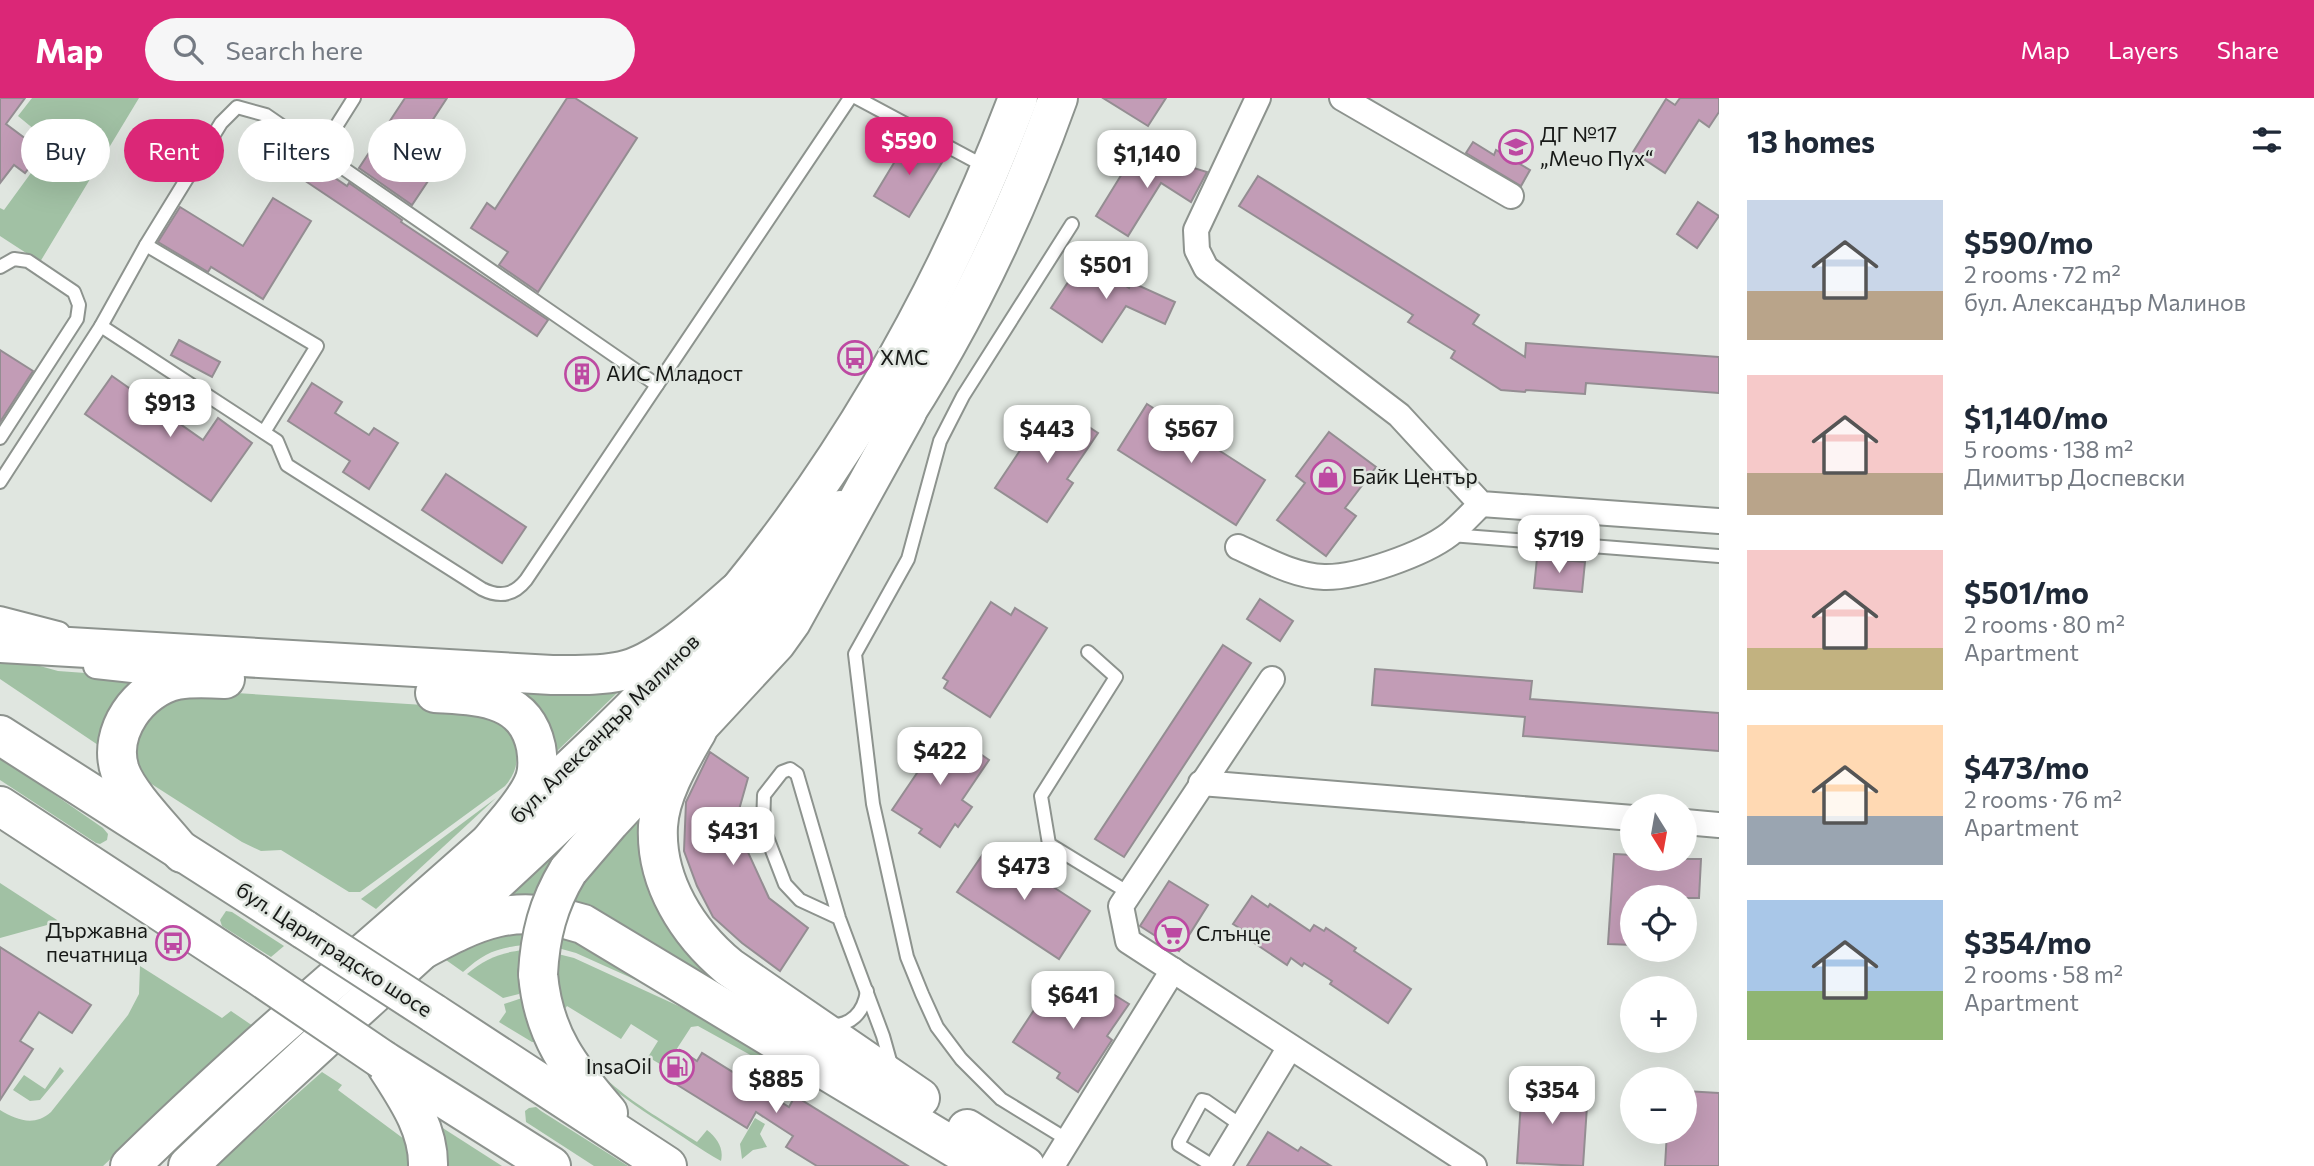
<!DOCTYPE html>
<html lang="en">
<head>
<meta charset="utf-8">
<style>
	body { margin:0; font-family:Commissioner,sans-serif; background:#f6f6f7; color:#1f2937; height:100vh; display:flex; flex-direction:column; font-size:26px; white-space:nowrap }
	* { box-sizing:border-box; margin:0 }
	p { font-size:23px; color:#747a83 }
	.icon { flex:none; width:38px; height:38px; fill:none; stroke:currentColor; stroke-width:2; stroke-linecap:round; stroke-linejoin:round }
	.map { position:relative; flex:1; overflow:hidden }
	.sheet { display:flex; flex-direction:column; background:#fff; width:595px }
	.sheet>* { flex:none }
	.guide { position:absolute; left:21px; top:21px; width:665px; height:63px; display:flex; gap:14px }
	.needle { width:46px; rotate:169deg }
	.controls { position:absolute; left:1620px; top:696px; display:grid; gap:14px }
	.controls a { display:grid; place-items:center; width:77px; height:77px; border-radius:50%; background:#fff; box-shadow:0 7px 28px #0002; font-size:35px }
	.price { position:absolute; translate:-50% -60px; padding:0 16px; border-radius:14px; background:#fff; color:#222; font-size:23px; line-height:46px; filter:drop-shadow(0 2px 4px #0008) }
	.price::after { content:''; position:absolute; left:50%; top:42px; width:21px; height:16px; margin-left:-10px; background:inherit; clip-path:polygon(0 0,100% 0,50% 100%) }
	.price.selected { background:#db2777; color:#fff }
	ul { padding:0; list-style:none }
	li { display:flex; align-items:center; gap:21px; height:175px; padding:0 28px }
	li span { display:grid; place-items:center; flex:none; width:196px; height:140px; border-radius:0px; color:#555 }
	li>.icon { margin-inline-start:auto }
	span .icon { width:84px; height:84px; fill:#fffc; stroke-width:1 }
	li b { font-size:30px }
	h2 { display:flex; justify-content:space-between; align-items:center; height:84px; padding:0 28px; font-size:30px }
	.chip { padding:0 24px; border-radius:32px; background:#fff; box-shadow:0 7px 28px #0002; font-size:24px; line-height:63px }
	.chip.selected { background:#db2777; color:#fff }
	header { display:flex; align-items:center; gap:42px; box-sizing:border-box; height:98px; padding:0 35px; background:#db2777; color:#fff }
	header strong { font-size:33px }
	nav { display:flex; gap:38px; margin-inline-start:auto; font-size:24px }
	.search { width:490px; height:63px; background:#f6f6f7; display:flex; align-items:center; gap:18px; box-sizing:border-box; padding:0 24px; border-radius:38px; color:#747a83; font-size:26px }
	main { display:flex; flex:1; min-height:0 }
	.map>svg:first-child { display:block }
	.green { fill:#a1c1a4 }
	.building { fill:#c29cb6; stroke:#948d92; stroke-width:2 }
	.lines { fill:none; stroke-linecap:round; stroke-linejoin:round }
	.service-casing { stroke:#8d938e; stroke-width:16 }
	.minor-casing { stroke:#8d938e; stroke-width:28 }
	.primary-casing { stroke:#8d938e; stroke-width:42 }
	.trunk-casing { stroke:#8d938e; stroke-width:42 }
	.service { stroke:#fff; stroke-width:12 }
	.minor { stroke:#fff; stroke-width:24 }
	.primary { stroke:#fff; stroke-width:38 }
	.trunk { stroke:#fff; stroke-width:38 }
	.trunk-bridge-casing { stroke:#8d938e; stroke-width:42; stroke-linecap:butt }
	.trunk-bridge { stroke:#fff; stroke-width:38 }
	.labels { text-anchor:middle; stroke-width:5; stroke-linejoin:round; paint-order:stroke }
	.poi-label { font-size:21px; fill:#171917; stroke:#e0e6e0; text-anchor:start }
	.street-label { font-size:21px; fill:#171917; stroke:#e0e6e0 }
</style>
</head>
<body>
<header>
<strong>Map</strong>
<div class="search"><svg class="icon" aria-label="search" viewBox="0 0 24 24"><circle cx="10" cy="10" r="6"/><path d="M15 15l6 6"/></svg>Search here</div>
<nav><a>Map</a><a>Layers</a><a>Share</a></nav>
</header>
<main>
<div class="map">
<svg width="1719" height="1068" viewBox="0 0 1719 1068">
	<rect width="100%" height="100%" fill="#e0e6e0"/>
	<g class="green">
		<polygon points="32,0 139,0 40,164 0,138 0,110 4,112 52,46 18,18"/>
		<polygon points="0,557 58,573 140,579 104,651 0,581"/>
		<path d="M205 593 487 611 509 624C516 648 524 666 505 688L360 794H349L281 752 261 753 242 744 139 678 132 634 155 604Z"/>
		<polygon points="619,593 554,656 509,594"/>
		<polygon points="0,659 103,730 108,736 107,742 100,746 96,745 0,682"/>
		<polygon points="496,700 376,811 361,801"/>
		<polygon points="595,714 534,802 509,798"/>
		<path d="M640 720C649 770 652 824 693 860 703 870 716 878 727 887L723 894 571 806 584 782Z"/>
		<polygon points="0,785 57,822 58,824 0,840"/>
		<polygon points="226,813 232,814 284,848 271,859 222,828 220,822"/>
		<path d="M526 831 524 847C496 850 484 855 463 874L446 862C468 841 497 837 526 831Z"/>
		<polygon points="561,835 696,909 576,855 558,850"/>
		<path d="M523 852V891L519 896 503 900 467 876C485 861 499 855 523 852Z"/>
		<path d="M558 856 574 860 709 922 774 962 776 966 774 970 698 928 691 929 665 969 648 959 658 943 631 926 621 941 567 908 564 912C581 979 643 1009 697 1044L707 1032C717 1040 724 1050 721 1063 701 1052 682 1038 662 1025 592 980 550 946 558 856Z"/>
		<path d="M140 868 222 920 231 913 253 928 103 1068H0V1012C17 1022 34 1029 51 1014L128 917 139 896Z"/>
		<polygon points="525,899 536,944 532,944 499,924 506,914 504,906"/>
		<polygon points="60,969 64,973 40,1002 30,1003 13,992 24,977 45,991"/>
		<polygon points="322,974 342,987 338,992 404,1041 409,1050 412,1068 216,1068"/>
		<polygon points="536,1009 541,1013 628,1068 594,1068 526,1024 525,1013 529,1010"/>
		<polygon points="755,1020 765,1026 760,1036 767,1049 753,1052 742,1061 740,1046"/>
		<polygon points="438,1027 502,1068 439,1068"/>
	</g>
	<g class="building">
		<polygon points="0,0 25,0 6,26 42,53 25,75 14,67 0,85"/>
		<polygon points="405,0 447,0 413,52 438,68 412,107 359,70"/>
		<polygon points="567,0 575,0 637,40 538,194 499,167 508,154 471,130 487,105 495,111"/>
		<polygon points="1103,0 1166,0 1148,28"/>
		<polygon points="1680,0 1719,0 1719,14 1709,29 1699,22 1665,75 1633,54 1666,1 1675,7"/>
		<polygon points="264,32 347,88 349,85 402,122 401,124 548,222 537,238 253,48"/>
		<polygon points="909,40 944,61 909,119 874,98"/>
		<polygon points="1473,44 1494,57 1496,52 1530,72 1521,88 1466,55"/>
		<polygon points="1145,55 1207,74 1191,104 1161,85 1128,138 1096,118 1128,66 1135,70"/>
		<polygon points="1258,78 1479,217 1473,226 1525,259 1526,245 1719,259 1719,295 1586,285 1585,296 1526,292 1525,294 1501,292 1451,260 1455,253 1408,224 1413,217 1239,108"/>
		<polygon points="273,100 311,123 263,201 211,169 208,174 158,144 180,109 243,148"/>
		<polygon points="1698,104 1719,118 1697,150 1677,136"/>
		<polygon points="1084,160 1129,190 1131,184 1175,204 1165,226 1126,208 1102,244 1051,210"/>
		<polygon points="179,242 220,264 212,279 171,257"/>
		<polygon points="0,252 33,273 0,324"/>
		<polygon points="112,278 203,342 218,320 252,345 211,403 85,316"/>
		<polygon points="312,285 342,304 335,315 369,337 374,330 398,345 369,391 343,374 350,363 288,323"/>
		<polygon points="1147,306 1265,382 1236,427 1118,352"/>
		<polygon points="1047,312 1069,326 1074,319 1098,335 1067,381 1073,385 1047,424 995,390"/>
		<polygon points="1329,334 1376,369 1345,410 1356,418 1326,458 1277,422 1305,385 1296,378"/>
		<polygon points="446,376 526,429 502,465 422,412"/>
		<polygon points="1537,460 1585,464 1582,494 1534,490"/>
		<polygon points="1260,501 1293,523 1280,543 1247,521"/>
		<polygon points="991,504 1011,517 1015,510 1047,530 990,619 944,590 948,583 943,580"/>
		<polygon points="1223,547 1251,565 1124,759 1095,741"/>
		<polygon points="1375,571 1532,583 1530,601 1719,615 1719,653 1523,638 1525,619 1372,607"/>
		<polygon points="936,632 966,652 969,648 989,662 962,702 972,709 958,729 955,726 940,749 919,735 922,731 892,712 917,675 910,670"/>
		<polygon points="710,654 748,680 735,726 769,800 808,830 780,873 742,845 713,819 697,788 684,753 686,704"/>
		<polygon points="989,747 1090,813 1059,861 957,794"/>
		<polygon points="1614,756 1633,757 1633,761 1701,761 1699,800 1633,800 1633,847 1608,846"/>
		<polygon points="1169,783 1208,807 1179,853 1140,828"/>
		<polygon points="1252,798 1268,809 1270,806 1310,833 1314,827 1324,833 1326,830 1356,850 1354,853 1411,891 1388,925 1330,886 1332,883 1304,865 1302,868 1291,860 1287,867 1247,840 1250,837 1233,826"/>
		<polygon points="0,849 91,907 72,935 39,914 20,943 33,951 0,1002"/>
		<polygon points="1075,877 1105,897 1108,893 1129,906 1107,938 1112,942 1078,994 1057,980 1060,975 1013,944 1038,906 1050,914"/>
		<polygon points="680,952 697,963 702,955 789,1009 795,998 908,1068 817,1068 786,1049 793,1038 756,1014 747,1030 663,978"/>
		<polygon points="1522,988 1588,993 1583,1068 1517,1065"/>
		<polygon points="1685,993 1719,995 1719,1068 1665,1068 1667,1034 1685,1034"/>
		<polygon points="1268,1034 1298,1053 1301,1049 1331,1068 1247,1068"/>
	</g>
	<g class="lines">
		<g class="service-casing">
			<g id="service">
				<polyline points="857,0 986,69"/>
				<polyline points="320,54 354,0"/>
				<polyline points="146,147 317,248 264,334"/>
				<polyline points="0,169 14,161 28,163 74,194 79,207 77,221 0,340"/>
				<path d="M101 228 277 343 287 367 482 491C500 500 514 497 526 482L850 0"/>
				<polyline points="0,384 101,228 146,147 221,25 237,9 266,17 657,287"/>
				<polyline points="1451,437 1719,458"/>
				<polyline points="1088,554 1116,579 1041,698 1049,746 1129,795"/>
				<polyline points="839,820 800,802 785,786 763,729 764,697 782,674 790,671 797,676 839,820 883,938 892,970"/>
				<path d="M828 927C851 929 864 914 867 893"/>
				<polyline points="1068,1042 1001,1001 961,961 937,929 922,896 907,859 873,706 855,556 908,461 940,343 963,298 1072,126"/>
				<polyline points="1213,1068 1179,1047 1179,1044 1202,1002 1206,1003 1242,1028"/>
			</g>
		</g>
		<g class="minor-casing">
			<g id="minor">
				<polyline points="1258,0 1196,132 1197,152 1206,170 1399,317 1481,406 1719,423"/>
				<polyline points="1342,0 1511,98"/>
				<path d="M1238 449C1265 461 1294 478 1324 479 1357 480 1424 456 1450 436 1461 427 1471 416 1481 406"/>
				<polyline points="0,521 58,536"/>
				<polyline points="96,568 178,577"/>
				<polyline points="1272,581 1121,808 1128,843 1474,1068"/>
				<polyline points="1201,685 1633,720"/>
				<polyline points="1685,724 1719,727"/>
				<polyline points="1052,1068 1173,872"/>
				<polyline points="1218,1068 1290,949"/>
			</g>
		</g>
		<g class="primary-casing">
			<g id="primary">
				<path d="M888 342C959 236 1015 120 1058 0"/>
				<path d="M130 1068C254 946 390 835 519 718 578 664 637 609 690 550 834 390 943 200 1018 0"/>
				<path d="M188 1068C348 914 520 771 674 611 734 549 787 480 840 412"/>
			</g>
		</g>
		<g class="trunk-casing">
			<g id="trunk">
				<path d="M0 545 552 577C576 577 600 578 622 573 660 565 707 520 737 494"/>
				<path d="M435 595C478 598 525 597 536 649 538 662 539 674 533 686 524 706 505 725 491 743"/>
				<path d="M697 633C681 661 660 695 658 728 655 784 688 835 729 869L920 1000"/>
				<polyline points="0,637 305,832"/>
				<polyline points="0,708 255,875"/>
				<path d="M182 755C165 733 129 698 120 673 107 634 139 590 177 582 192 579 209 580 225 581"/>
				<polyline points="568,773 610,724 776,545 791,524 907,314"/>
				<path d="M418 854C479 821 513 804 583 826L985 1068"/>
				<path d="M538 876C543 937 570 971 608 1015"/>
				<polyline points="433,915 667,1068"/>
				<polyline points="383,962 551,1068"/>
				<path d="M386 967C405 997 429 1030 428 1068"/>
				<polyline points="967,1031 1025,1068"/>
			</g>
		</g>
		<use href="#service" class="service"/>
		<use href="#minor" class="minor"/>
		<use href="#primary" class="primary"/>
		<use href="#trunk" class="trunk"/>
		<g class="trunk-bridge-casing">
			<g id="trunk-bridge">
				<polyline points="305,832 433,915"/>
				<polyline points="255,875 383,962"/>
				<path d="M538 876C540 838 548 806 568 773"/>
			</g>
		</g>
		<use href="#trunk-bridge" class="trunk-bridge"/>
	</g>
	<defs>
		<g id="school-ring" transform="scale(1.75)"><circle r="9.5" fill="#e0e6e0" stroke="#bd49a2" stroke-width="1.5"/><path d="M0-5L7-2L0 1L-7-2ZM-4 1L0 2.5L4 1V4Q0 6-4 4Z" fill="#bd49a2"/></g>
		<g id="bus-ring" transform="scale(1.75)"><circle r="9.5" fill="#e0e6e0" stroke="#bd49a2" stroke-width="1.5"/><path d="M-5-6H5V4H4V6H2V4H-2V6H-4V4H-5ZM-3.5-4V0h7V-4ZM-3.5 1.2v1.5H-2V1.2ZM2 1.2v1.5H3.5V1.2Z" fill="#bd49a2"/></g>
		<g id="building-ring" transform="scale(1.75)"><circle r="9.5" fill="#e0e6e0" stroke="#bd49a2" stroke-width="1.5"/><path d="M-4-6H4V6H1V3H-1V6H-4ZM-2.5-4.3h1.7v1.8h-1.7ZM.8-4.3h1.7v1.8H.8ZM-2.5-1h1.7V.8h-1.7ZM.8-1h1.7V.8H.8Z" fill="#bd49a2"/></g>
		<g id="shop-ring" transform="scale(1.75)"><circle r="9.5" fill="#e0e6e0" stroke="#bd49a2" stroke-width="1.5"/><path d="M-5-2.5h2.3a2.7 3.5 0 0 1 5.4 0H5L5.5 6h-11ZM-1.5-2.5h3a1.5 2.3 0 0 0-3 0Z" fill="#bd49a2"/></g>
		<g id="supermarket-ring" transform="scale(1.75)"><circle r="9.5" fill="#e0e6e0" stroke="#bd49a2" stroke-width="1.5"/><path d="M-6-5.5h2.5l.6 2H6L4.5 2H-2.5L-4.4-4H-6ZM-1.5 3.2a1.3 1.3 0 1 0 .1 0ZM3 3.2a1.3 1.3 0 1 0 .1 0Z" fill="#bd49a2"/></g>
		<g id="fuel-ring" transform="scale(1.75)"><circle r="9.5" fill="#e0e6e0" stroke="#bd49a2" stroke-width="1.5"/><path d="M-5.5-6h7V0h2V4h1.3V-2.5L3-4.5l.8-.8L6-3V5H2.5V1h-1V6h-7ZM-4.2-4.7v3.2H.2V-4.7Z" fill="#bd49a2"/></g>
	</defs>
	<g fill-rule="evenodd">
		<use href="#school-ring" x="1516" y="49"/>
		<use href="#bus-ring" x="855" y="260"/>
		<use href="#building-ring" x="582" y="276"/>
		<use href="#shop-ring" x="1328" y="379"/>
		<use href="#supermarket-ring" x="1172" y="836"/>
		<use href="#bus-ring" x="173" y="845"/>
		<use href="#fuel-ring" x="677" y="969"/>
	</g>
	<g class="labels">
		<g class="poi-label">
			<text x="1540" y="44">ДГ №17<tspan x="1540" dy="24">„Мечо Пух“</tspan></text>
			<text x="880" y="267">ХМС</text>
			<text x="606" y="283">АИС Младост</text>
			<text x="1352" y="386">Байк Център</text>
			<text x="148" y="840" text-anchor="end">Държавна<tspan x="148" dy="24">печатница</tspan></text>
			<text x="1196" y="843">Слънце</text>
			<text x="652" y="976" text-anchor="end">InsaOil</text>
		</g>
		<g class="street-label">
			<text transform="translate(605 631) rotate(-45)" y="7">бул. Александър Малинов</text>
			<text transform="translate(334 852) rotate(33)" y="7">бул. Цариградско шосе</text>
		</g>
	</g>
</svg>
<div class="controls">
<a><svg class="needle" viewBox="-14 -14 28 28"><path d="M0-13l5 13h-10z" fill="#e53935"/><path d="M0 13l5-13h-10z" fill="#747a83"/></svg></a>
<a><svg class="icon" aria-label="locate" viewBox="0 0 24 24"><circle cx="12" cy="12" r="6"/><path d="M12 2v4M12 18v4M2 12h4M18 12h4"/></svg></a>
<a>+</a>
<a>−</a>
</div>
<b class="price selected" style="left:909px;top:79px">$590</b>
<b class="price" style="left:1147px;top:92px">$1,140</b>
<b class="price" style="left:1106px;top:203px">$501</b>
<b class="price" style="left:170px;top:341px">$913</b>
<b class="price" style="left:1047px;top:367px">$443</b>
<b class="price" style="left:1191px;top:367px">$567</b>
<b class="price" style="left:1559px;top:477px">$719</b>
<b class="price" style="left:940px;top:689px">$422</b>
<b class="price" style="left:733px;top:769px">$431</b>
<b class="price" style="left:1024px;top:804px">$473</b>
<b class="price" style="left:1073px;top:933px">$641</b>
<b class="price" style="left:776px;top:1017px">$885</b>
<b class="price" style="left:1552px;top:1028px">$354</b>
<div class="guide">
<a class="chip">Buy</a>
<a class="chip selected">Rent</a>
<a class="chip">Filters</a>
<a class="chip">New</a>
</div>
</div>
<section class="sheet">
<h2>13 homes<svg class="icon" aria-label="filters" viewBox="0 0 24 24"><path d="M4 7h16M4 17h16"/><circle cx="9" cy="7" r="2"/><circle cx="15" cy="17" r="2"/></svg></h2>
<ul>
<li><span style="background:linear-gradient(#c9d6e8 65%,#b9a48a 0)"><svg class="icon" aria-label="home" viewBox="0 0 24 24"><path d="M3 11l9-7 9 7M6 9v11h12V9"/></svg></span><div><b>$590/mo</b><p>2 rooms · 72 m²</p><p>бул. Александър Малинов</p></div></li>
<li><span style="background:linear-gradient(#f6c9c9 70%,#b9a48a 0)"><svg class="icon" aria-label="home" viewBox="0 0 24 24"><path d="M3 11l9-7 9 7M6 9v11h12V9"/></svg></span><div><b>$1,140/mo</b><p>5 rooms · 138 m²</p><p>Димитър Доспевски</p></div></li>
<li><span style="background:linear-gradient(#f6c9c9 70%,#c2b280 0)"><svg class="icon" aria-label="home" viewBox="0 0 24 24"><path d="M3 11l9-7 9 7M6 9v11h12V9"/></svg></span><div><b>$501/mo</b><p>2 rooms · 80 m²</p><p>Apartment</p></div></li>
<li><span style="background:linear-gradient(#ffd9b3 65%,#9aa5b1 0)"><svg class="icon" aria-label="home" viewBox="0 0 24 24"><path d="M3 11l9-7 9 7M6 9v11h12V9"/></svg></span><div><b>$473/mo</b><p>2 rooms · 76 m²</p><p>Apartment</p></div></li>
<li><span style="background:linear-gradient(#a9c7e8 65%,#8fb573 0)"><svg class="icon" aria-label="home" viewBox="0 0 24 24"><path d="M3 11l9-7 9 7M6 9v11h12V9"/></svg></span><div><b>$354/mo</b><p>2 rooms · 58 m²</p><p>Apartment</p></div></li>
</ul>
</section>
</main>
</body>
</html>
